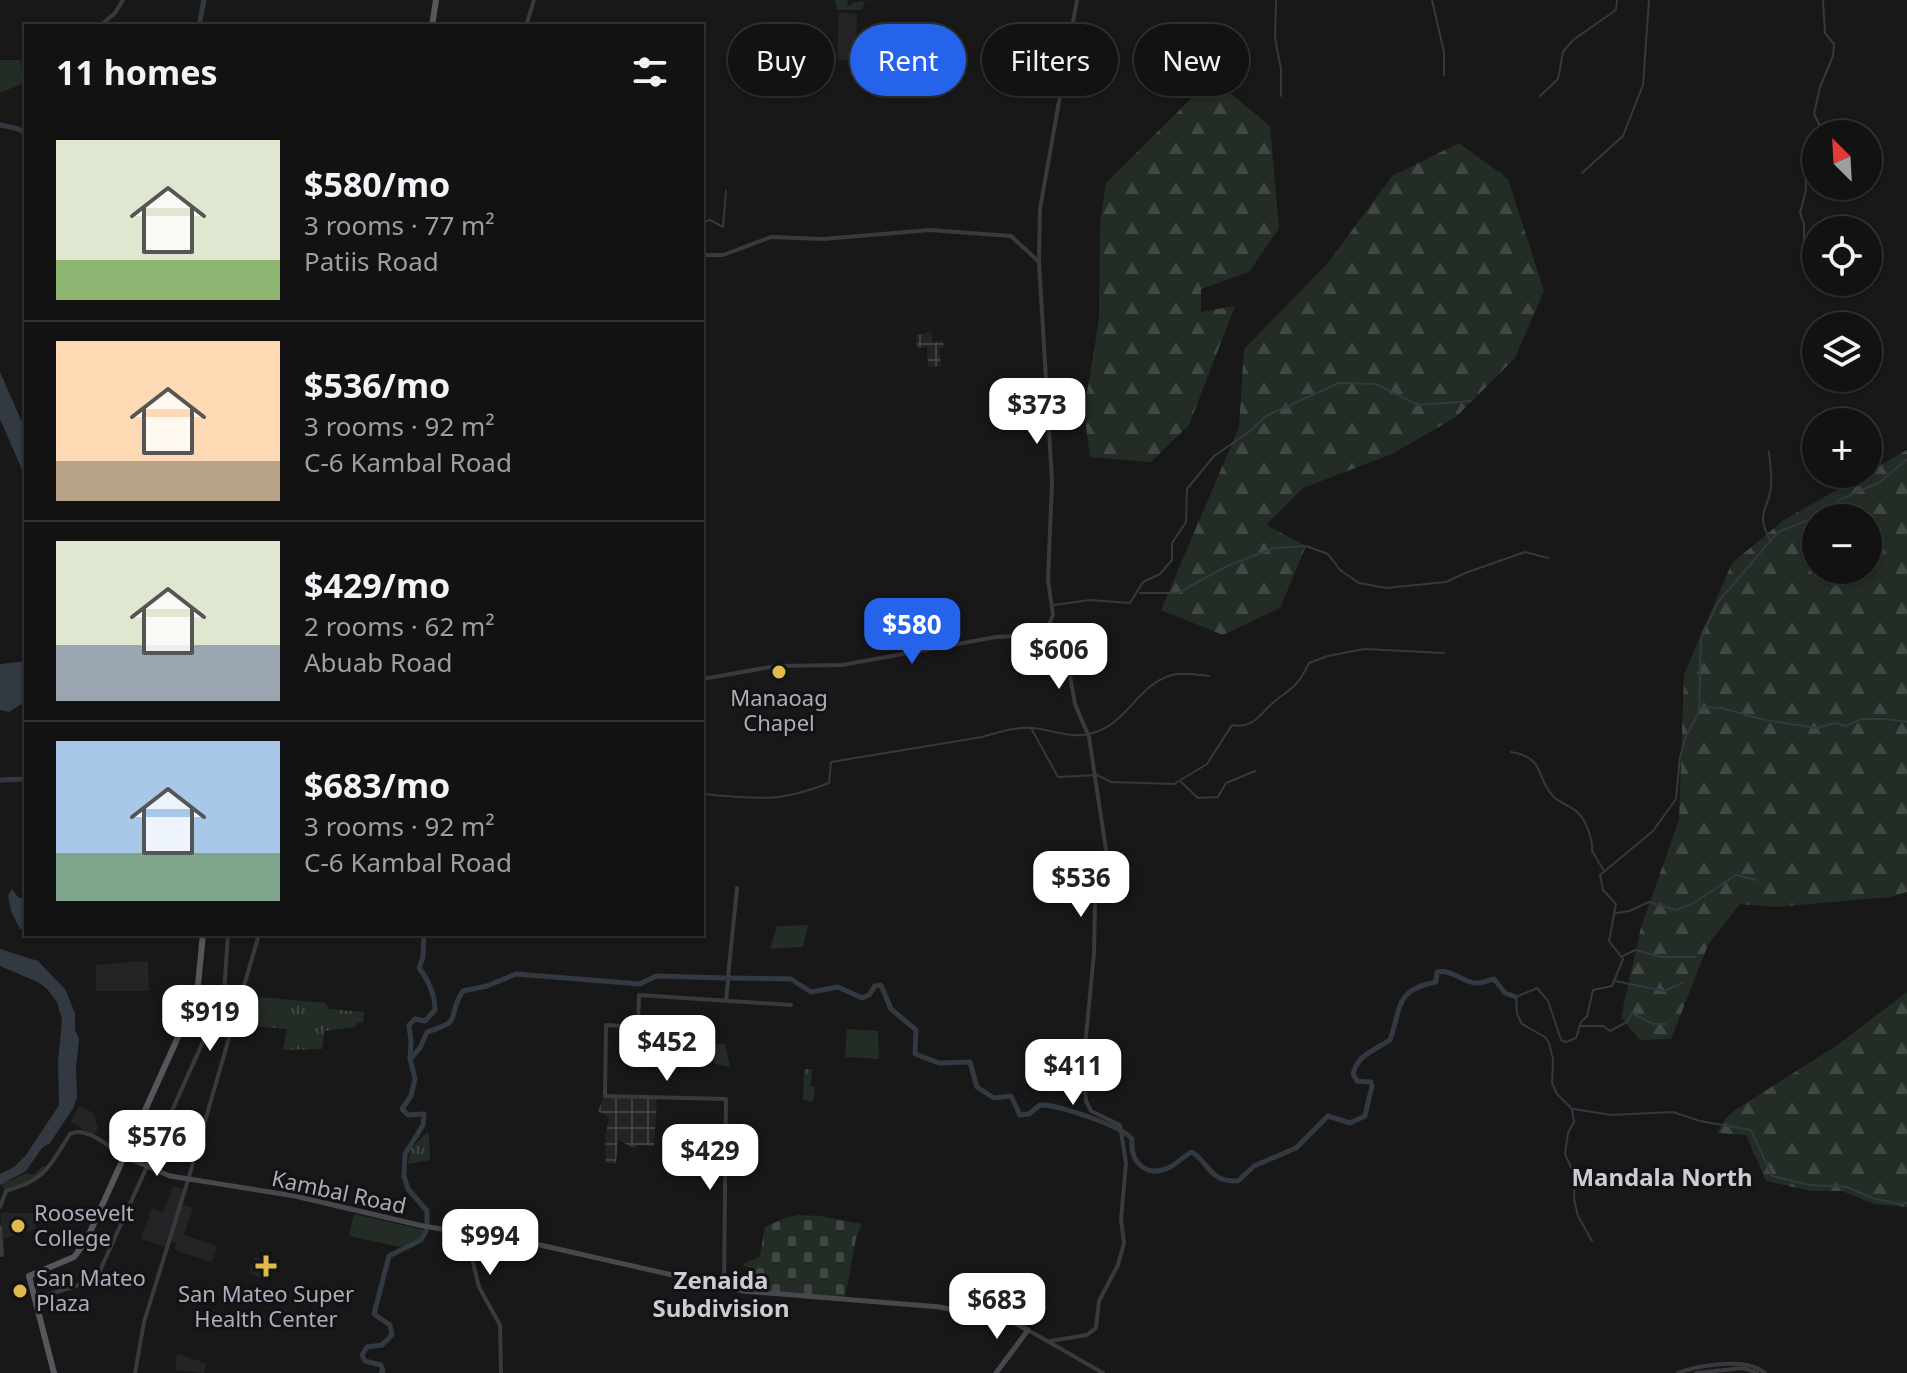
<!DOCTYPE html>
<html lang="en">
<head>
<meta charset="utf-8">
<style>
	body { margin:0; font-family:"Noto Sans",sans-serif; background:#1f2021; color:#f1f3f6; height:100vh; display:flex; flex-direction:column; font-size:30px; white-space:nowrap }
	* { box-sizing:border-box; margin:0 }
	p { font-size:26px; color:#9c9ea0 }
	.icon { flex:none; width:44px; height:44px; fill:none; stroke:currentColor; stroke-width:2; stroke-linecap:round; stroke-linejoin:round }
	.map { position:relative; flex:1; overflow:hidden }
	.sheet { position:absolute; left:24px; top:24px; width:680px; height:912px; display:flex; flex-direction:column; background:#121213; border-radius:0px; box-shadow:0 2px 6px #0004,0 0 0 2px #313233 }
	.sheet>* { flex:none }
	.hud { position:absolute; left:728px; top:24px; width:760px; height:72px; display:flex; gap:16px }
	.needle { width:52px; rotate:336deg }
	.buttons { position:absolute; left:1802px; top:120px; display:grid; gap:16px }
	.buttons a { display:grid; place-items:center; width:80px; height:80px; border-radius:50%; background:#121213; box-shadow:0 2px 6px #0004,0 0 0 2px #313233; font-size:40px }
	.price { position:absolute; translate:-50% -68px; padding:0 18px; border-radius:16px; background:#fff; color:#222; font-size:26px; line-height:52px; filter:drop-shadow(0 2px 4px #0008) }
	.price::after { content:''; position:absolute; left:50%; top:48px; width:24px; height:18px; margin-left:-12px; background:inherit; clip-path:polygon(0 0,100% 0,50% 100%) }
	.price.on { background:#2563eb; color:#fff }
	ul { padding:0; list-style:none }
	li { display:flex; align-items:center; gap:24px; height:200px; padding:0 32px }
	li+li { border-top:2px solid #313233 }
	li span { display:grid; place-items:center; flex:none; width:224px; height:160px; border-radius:0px; color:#555 }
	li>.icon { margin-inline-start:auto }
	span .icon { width:96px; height:96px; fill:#fffc; stroke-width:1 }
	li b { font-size:34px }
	h2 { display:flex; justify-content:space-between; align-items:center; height:96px; padding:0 32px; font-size:34px }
	.tag { padding:0 28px; border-radius:36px; background:#121213; box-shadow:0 2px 6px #0004,0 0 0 2px #313233; font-size:28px; line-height:72px }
	.tag.on { background:#2563eb; color:#fff }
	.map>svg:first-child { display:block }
	.built { fill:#242426 }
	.industrial { fill:url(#industrial-grid) }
	.grass { fill:#242c26 }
	.forest { fill:url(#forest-firs); fill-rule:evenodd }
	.cemetery { fill:url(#cemetery-stones) }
	.park { fill:url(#park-tufts) }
	.water { fill:#323941 }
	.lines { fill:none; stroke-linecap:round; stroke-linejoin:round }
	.stream { stroke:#323941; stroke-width:2 }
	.river { stroke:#323941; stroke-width:5 }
	.tertiary { stroke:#393a3e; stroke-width:4 }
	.secondary { stroke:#47484e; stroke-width:5 }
	.primary { stroke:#56565d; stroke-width:6 }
	.poi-dot { fill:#dfbc4a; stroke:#131315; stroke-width:3 }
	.labels { text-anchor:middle; stroke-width:6; stroke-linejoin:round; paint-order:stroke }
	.poi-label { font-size:22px; fill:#abaeb8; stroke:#131315 }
	.street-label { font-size:22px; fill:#abaeb8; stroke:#131315 }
	.neighbourhood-label { font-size:24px; font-weight:bold; fill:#cccdd4; stroke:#131315 }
</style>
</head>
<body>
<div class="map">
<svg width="1907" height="1373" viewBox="0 0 1907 1373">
	<defs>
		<pattern id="industrial-grid" width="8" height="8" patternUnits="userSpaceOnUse" patternTransform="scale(2)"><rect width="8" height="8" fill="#242426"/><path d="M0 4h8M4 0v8" fill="none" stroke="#414143"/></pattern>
		<pattern id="forest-firs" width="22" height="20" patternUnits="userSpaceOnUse" patternTransform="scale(2)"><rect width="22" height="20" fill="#242c26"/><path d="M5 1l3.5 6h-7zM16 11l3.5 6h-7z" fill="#414843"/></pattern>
		<pattern id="cemetery-stones" width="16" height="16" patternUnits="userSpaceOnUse" patternTransform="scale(2)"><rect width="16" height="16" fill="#242c26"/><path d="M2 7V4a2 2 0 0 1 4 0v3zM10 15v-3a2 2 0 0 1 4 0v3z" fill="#414843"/></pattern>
		<pattern id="park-tufts" width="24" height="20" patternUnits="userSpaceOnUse" patternTransform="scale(2)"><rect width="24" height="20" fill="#242c26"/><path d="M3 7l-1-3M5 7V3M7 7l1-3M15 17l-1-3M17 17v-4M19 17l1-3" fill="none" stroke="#414843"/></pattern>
	</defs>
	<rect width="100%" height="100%" fill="#181819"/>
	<g class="built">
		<polygon points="839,12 857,14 856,59 837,60"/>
		<polygon points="140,961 148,962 149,991 96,991 96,965"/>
		<polygon points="79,1105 93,1113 98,1128 94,1136 71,1122"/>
		<polygon points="173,1186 183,1189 166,1247 141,1239 152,1208 163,1212"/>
		<polygon points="181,1204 193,1208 184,1235 217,1246 212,1262 179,1252 174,1248 176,1243 169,1241"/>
		<polygon points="0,1213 34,1213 36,1229 3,1239"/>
		<polygon points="254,1257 273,1263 267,1279 249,1274"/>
		<polygon points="177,1354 206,1363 204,1373 175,1370"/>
	</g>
	<g class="industrial">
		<polygon points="931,332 933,343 943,340 944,348 939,349 941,366 928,367 927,347 917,348 916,335"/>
		<polygon points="604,1097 657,1098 654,1146 638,1145 636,1149 618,1140 616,1163 606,1163 605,1136 609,1118 598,1111"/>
	</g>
	<g class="grass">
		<polygon points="835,0 848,0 847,5 851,6 853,2 895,0 865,2 862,10 837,10"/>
		<polygon points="0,60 20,60 26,82 0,93"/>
		<polygon points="808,925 803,947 770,949 777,926"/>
		<polygon points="847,1029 878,1031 879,1059 845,1057"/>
		<polygon points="725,1044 730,1067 714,1064 713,1060 712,1063 690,1064 689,1045"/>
		<polygon points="354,1214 424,1230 421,1238 400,1247 349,1236"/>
	</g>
	<g class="forest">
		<polygon points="1212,78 1270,126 1279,228 1249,272 1201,289 1201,312 1235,306 1189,425 1151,462 1090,457 1084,411 1099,319 1100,225 1106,183"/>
		<polygon points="1459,143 1508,179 1544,291 1515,358 1456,417 1392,454 1303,488 1266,525 1306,546 1280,608 1223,635 1161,610 1239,427 1244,349 1328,263 1392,176"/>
		<path d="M1907 450V892L1890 897 1776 907 1740 904 1708 945 1671 1039 1640 1040 1621 1017 1641 927 1679 820 1684 674 1732 563 1784 520ZM1868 518V570H1816V518Z"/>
		<polygon points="1907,992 1907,1207 1874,1204 1842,1191 1811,1191 1766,1181 1746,1135 1717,1133 1725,1119 1735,1110 1836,1046"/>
	</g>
	<polygon class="cemetery" points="798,1215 820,1216 862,1224 856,1238 845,1299 745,1291 752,1268 743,1266 744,1264 760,1256 765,1227 785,1218"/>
	<g class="park">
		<polygon points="260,997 325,1003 329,1009 364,1012 363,1023 357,1023 356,1027 325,1031 322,1049 283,1050 287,1029 240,1025 245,1010 257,1012"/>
		<polygon points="804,1069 812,1069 811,1086 815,1087 813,1102 803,1100"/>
		<polygon points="427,1132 429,1135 430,1160 408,1164 411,1149"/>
		<polygon points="43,1166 48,1168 33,1181 5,1191 2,1184 27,1173 33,1175"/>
	</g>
	<g class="water">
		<polygon points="0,372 26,431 26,479 0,419"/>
		<polygon points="26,661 26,701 9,712 0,710 0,664"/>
		<polygon points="12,889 18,897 26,899 25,929 20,929 11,911 8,896"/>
		<polygon points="0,949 38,961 65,989 75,1013 75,1030 79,1039 76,1067 77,1097 74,1107 50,1143 42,1148 26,1171 0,1185 0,1174 14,1167 26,1155 59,1105 58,1061 62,1020 57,1002 47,989 38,982 0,966"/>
	</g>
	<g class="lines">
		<g class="stream">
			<polyline points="1276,0 1275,38 1281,69 1281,96"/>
			<polyline points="1432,0 1444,52 1444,75"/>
			<polyline points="1823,0 1825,33 1834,44 1833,56 1820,87 1814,114 1824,134"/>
			<polyline points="1540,96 1558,79 1563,52 1573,40 1616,10 1617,0"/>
			<polyline points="1582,173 1623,136 1643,85 1649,0"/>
			<polyline points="702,223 710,220 723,227 726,191"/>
			<polyline points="1804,260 1804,224 1800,213 1806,190 1805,166 1816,154"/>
			<path d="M1769 452C1770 463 1772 474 1771 485 1770 510 1754 510 1770 540"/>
			<polyline points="1140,593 1178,593 1227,566 1274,548 1306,546 1328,554 1340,570 1359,583 1386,588 1446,582 1465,573 1525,552 1548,558"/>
			<polyline points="1054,605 1090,600 1130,603 1143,582 1160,574 1172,560 1172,543 1186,522 1187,489 1214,456 1249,432 1266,416 1339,383 1376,384 1418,405 1471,401"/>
			<polyline points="1701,707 1721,708 1765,720 1817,728 1835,723 1846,726 1861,719 1886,719 1907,722"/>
			<path d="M1031 728 1058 777 1097 775 1111 782 1174 784 1207 764 1232 725C1254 730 1261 712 1275 701 1293 687 1298 686 1309 663L1328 656 1364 649 1444 653"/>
			<path d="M1511 752C1547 758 1535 778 1553 796 1560 804 1573 806 1580 815 1587 823 1593 841 1592 851L1603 869"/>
			<polyline points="1181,782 1198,798 1218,797 1226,783 1255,771"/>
			<path d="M702 794C756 798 776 804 829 783L831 762 982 737C998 732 1015 727 1031 728 1052 729 1072 740 1093 733 1129 722 1137 685 1172 675 1183 672 1197 675 1209 676"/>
			<polyline points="1616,913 1629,911 1649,902 1676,910 1692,904 1736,875 1756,880"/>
			<polyline points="1623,956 1635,950 1661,957 1695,957"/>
			<polyline points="1615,981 1664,991 1682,983"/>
			<polyline points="1579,1026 1603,1026 1610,1031 1627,1022 1632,1013 1653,1024 1666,1024"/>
			<polyline points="1574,1109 1611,1115 1673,1112 1700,1121 1751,1130 1772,1176 1810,1185 1847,1187 1872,1198 1899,1204 1907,1203"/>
			<polyline points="1592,1241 1578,1216 1574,1199 1575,1176 1565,1154 1568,1133 1574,1122 1572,1109 1557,1094 1552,1083 1553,1059 1549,1043 1545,1037 1522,1024 1517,1014 1516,997 1537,988 1548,1001 1561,1040 1566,1042 1576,1038 1581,1022 1587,1016 1593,990 1612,986 1623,959 1609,941 1616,904 1603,890 1600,875 1653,831 1676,799 1680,757 1686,736 1699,712 1701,638 1718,602 1778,532 1818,516 1841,499 1880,482 1907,459"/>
		</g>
		<g class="river">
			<polyline points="199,26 204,0"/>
			<polyline points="0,125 19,129 26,134"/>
			<polyline points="0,780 26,779"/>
			<path d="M424 934 423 957 419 968C428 979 435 995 435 1010L425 1021 415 1019 409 1025 411 1041 410 1059 415 1079 411 1096 402 1109 408 1115 424 1114 423 1125 405 1154 404 1176 408 1189 427 1211V1226"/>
			<path d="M729 978 791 979 811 992 838 987 862 998 869 995 875 986 881 985 891 1009 916 1030 915 1054 939 1063 970 1062 977 1087 994 1098 1011 1096 1020 1115 1029 1114 1040 1105C1056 1104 1122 1126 1132 1139 1130 1162 1146 1179 1170 1167 1178 1163 1183 1156 1192 1152 1212 1166 1208 1181 1238 1181L1254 1166 1296 1148 1328 1116 1350 1123 1365 1116 1372 1086 1371 1082 1357 1081 1353 1074C1358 1054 1375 1050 1390 1040 1402 1007 1394 990 1436 982L1437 972C1451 969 1461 981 1475 983 1482 984 1487 980 1494 979L1505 993 1516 997"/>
			<path d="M410 1059 420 1048 427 1032C466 1020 445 1018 463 991L487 986 516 974 640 984 656 976 725 978"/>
			<polyline points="381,1373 383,1371 381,1365 365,1361 362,1355 367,1347 382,1345 392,1335 390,1325 374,1314 389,1256 421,1240 426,1231"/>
		</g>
		<g class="tertiary">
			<polyline points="100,26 115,13 123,0"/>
			<polyline points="526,26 534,0"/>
			<polyline points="702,255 723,255 771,237 823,239 930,230 1011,236 1038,261"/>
			<polyline points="1045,634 1053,615 1048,580 1052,481 1039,262 1040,209 1077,0"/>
			<polyline points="702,679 776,666 842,665 996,637 1054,634 1064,642 1075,704 1089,737 1106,850 1106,868 1097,888 1095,903 1094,953 1083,1068 1086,1101 1091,1111 1120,1125 1126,1163 1121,1219 1124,1243 1118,1265 1099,1301 1096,1328 1087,1335 1050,1341"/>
			<polyline points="728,977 737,888"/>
			<polyline points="726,1000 728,981"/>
			<path d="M0 1207 6 1191C46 1180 49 1167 70 1134 86 1125 110 1148 124 1156"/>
			<polyline points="0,1227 2,1255 0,1255"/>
			<polyline points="466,1234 479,1287 500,1325 501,1373"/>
			<polyline points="724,1287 726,1099 605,1096 606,1025 638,1027 639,995 791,1005"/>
			<polyline points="34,1299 85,1283 99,1273 224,995 228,934"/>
			<polyline points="1028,1330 1103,1373"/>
			<polyline points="135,1373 144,1322 188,1180 259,934"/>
			<path d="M1678 1373C1699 1365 1747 1357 1765 1373"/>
			<polyline points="1696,1373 1743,1368 1757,1373"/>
		</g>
		<polyline class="secondary" points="126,1157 170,1176 295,1196 423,1226 540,1245 743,1291 940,1307 1013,1322 1028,1330 996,1373"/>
		<g class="primary">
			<polyline points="432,26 436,0"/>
			<polyline points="54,1373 29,1276 74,1257 86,1241 197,995 203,934"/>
		</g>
	</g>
	<g class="poi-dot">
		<circle cx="779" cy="672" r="8"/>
		<circle cx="18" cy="1226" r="8"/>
		<path d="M262 1254h8v8h8v8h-8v8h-8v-8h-8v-8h8z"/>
		<circle cx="20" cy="1291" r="8"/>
	</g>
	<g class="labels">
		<g class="poi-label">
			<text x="779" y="706">Manaoag<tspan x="779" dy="25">Chapel</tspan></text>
			<text x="34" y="1221" text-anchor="start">Roosevelt<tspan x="34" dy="25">College</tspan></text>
			<text x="36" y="1286" text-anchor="start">San Mateo<tspan x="36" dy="25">Plaza</tspan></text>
			<text x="266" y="1302">San Mateo Super<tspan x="266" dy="25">Health Center</tspan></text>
		</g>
		<g class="street-label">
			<text transform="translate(339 1192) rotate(12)" y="8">Kambal Road</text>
		</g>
		<g class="neighbourhood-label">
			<text x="1662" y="1186">Mandala North</text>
			<text x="721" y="1289">Zenaida<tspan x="721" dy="28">Subdivision</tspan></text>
		</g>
	</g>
</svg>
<div class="buttons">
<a><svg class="needle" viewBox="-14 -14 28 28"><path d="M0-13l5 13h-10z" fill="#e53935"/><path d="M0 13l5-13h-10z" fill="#9c9ea0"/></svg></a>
<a><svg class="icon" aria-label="locate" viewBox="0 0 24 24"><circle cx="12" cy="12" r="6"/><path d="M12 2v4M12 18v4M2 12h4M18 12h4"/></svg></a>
<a><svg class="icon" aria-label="layers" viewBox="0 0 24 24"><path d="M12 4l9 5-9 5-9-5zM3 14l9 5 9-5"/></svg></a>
<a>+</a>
<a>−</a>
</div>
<b class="price" style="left:1037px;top:446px">$373</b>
<b class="price on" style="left:912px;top:666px">$580</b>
<b class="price" style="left:1059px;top:691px">$606</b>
<b class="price" style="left:1081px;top:919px">$536</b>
<b class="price" style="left:210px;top:1053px">$919</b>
<b class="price" style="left:667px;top:1083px">$452</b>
<b class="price" style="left:1073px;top:1107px">$411</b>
<b class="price" style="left:157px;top:1178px">$576</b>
<b class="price" style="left:710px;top:1192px">$429</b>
<b class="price" style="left:490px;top:1277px">$994</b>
<b class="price" style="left:997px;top:1341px">$683</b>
<div class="hud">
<a class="tag">Buy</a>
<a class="tag on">Rent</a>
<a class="tag">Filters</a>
<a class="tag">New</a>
</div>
<section class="sheet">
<h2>11 homes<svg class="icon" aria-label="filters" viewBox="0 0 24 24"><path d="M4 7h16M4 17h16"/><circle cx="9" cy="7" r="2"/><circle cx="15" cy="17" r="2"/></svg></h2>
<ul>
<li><span style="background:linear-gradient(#dfe7d0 75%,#8fb573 0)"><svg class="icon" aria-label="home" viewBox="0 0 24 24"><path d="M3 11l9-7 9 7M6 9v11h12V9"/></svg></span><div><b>$580/mo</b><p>3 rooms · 77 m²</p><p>Patiis Road</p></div></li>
<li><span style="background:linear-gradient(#ffd9b3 75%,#b9a48a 0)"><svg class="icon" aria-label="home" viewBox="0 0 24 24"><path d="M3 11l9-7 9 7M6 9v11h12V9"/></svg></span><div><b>$536/mo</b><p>3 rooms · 92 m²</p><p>C-6 Kambal Road</p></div></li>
<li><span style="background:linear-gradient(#dfe7d0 65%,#9aa5b1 0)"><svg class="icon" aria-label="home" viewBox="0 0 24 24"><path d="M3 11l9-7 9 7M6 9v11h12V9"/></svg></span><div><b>$429/mo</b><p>2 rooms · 62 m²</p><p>Abuab Road</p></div></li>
<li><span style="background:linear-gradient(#a9c7e8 70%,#7fa58c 0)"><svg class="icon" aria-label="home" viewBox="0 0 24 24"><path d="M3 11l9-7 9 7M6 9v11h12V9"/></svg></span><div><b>$683/mo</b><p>3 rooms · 92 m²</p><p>C-6 Kambal Road</p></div></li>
</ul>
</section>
</div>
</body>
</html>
